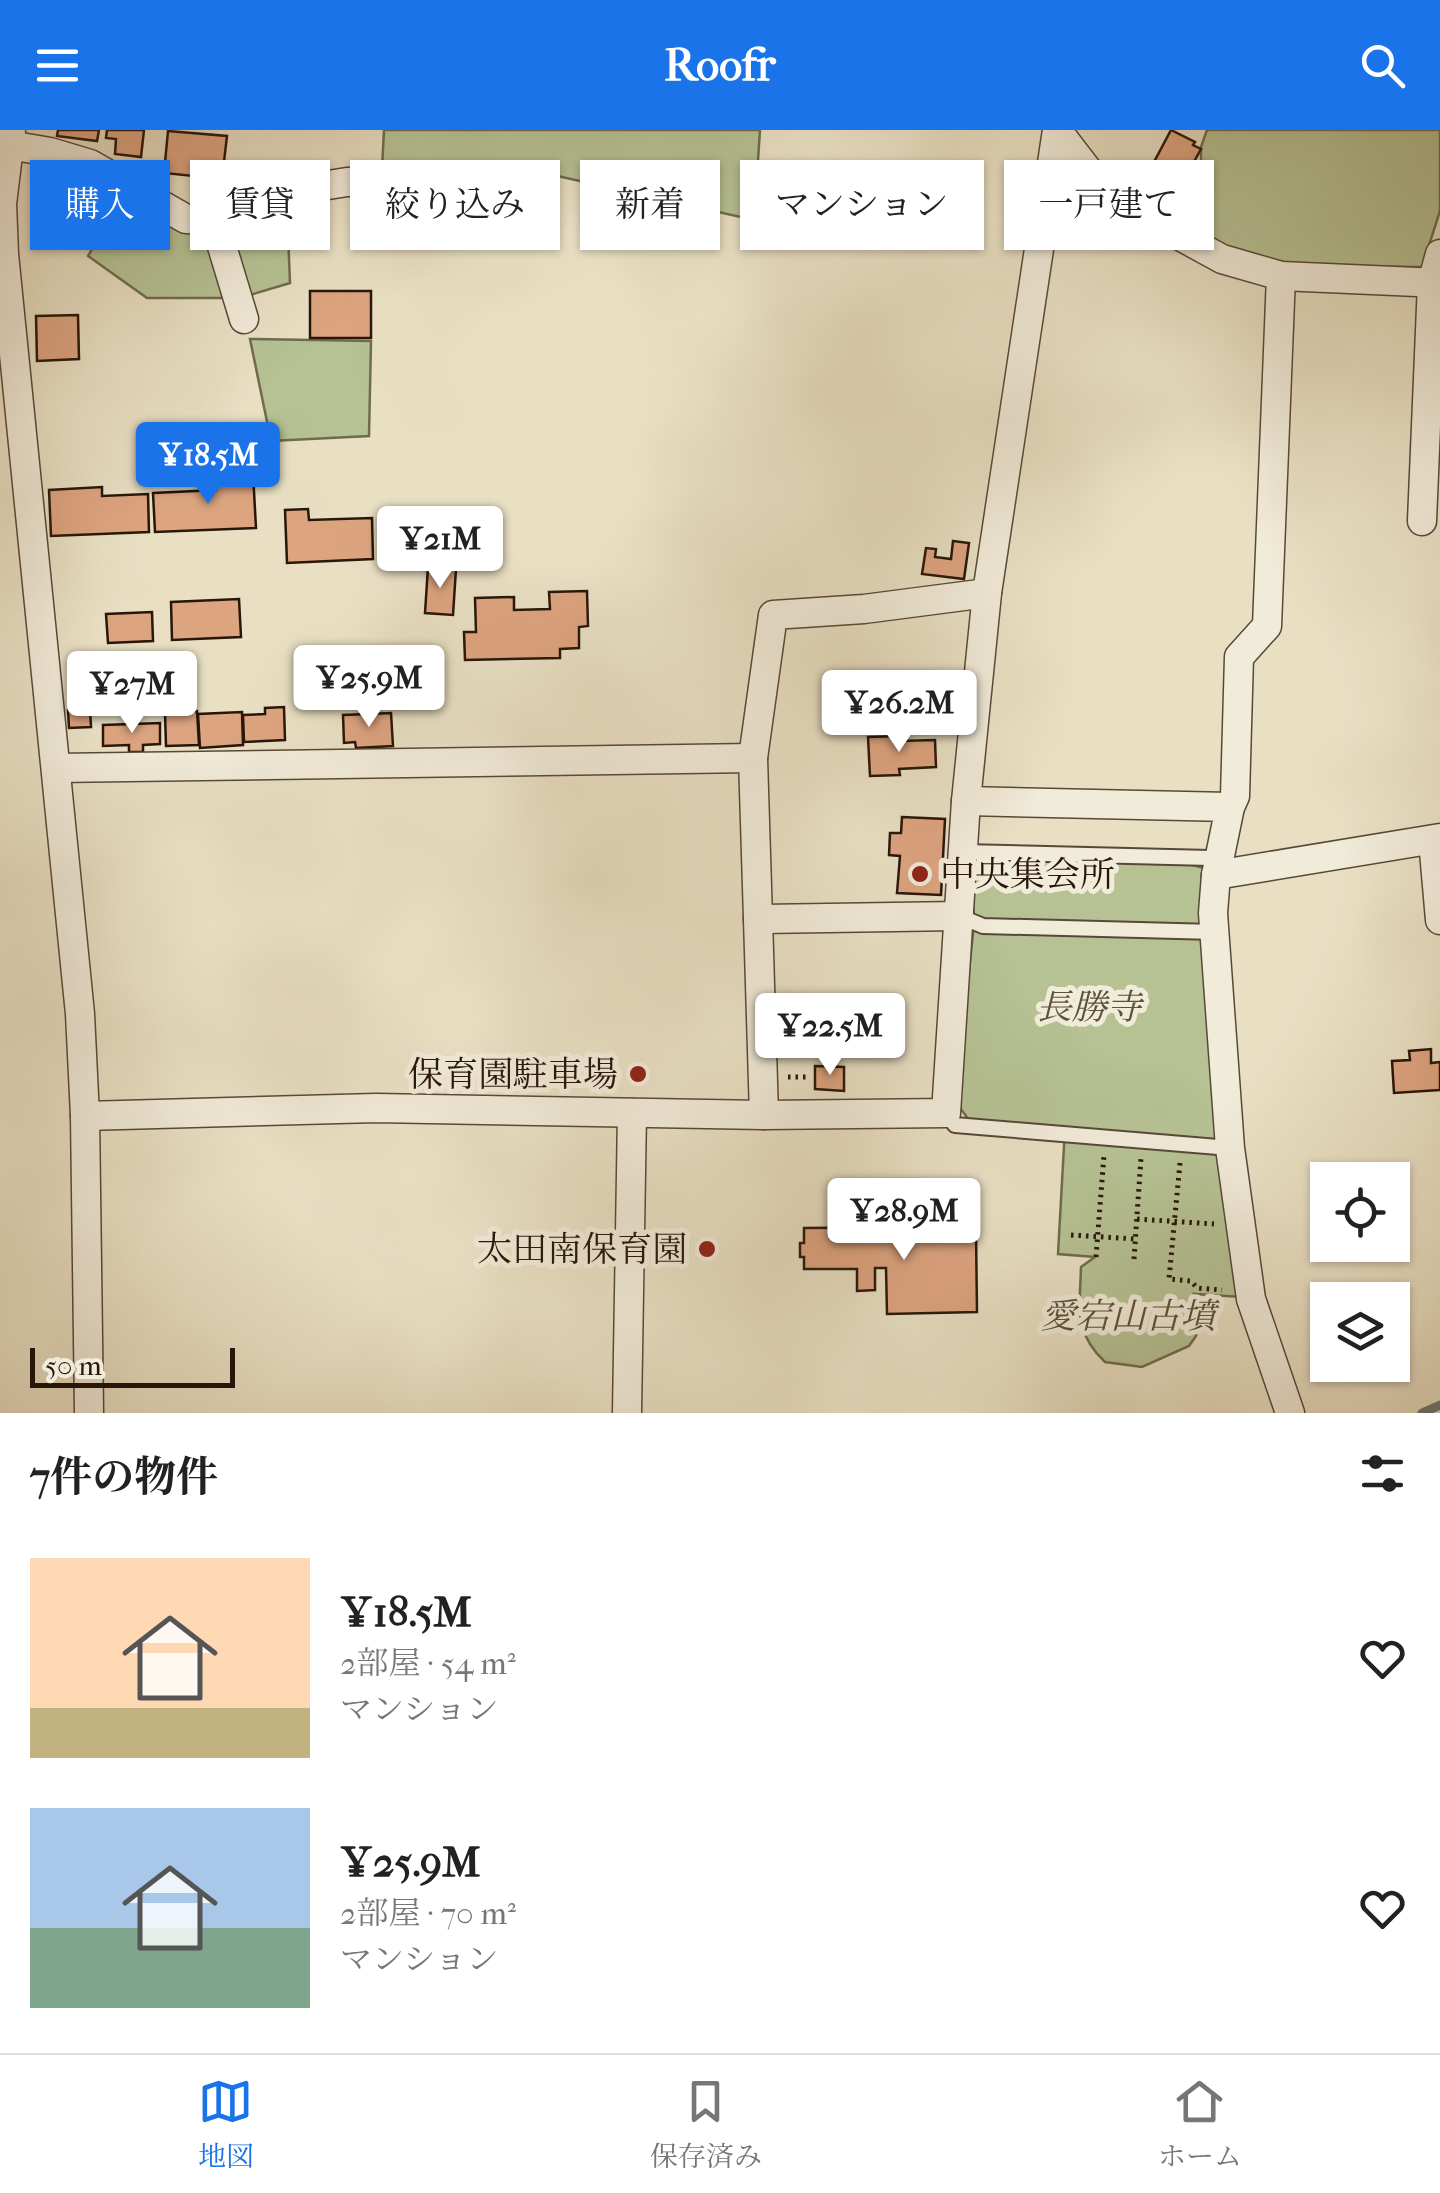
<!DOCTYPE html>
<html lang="ja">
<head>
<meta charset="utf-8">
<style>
	body { margin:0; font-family:"IM FELL French Canon","Noto Serif JP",serif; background:#f6f6f6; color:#222; height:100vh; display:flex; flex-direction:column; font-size:38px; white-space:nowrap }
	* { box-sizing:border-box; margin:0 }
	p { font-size:32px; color:#767676 }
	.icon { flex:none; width:55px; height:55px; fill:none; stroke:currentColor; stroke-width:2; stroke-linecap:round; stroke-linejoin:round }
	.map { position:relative; height:1283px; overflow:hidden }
	.panel { display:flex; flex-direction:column; background:#fff; flex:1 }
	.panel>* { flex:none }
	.top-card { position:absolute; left:30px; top:30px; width:1380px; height:90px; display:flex; gap:20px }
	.fabs { position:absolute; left:1310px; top:1032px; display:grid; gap:20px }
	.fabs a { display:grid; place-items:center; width:100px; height:100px; border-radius:0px; background:#fff; box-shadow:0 2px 8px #0004; font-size:50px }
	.scale { position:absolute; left:30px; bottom:25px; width:205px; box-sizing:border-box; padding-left:10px; border:5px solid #281609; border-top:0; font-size:28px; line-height:35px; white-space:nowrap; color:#281609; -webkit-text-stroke:8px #f1ebd9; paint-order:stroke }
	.price { position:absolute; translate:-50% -85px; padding:0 22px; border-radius:10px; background:#fff; color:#222; font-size:32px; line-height:65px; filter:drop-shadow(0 2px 5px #0008) }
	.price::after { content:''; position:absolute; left:50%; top:60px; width:30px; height:22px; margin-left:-15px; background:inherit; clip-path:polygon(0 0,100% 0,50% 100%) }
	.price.active { background:#1a73e8; color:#fff }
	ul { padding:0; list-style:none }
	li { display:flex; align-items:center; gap:30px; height:250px; padding:0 30px }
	li span { display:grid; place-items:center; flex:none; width:280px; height:200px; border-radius:0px; color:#555 }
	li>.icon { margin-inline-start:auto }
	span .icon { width:120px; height:120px; fill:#fffc; stroke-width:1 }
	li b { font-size:42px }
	h2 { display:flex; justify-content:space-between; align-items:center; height:120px; padding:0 30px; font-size:42px }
	.pill { padding:0 35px; border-radius:0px; background:#fff; box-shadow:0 2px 8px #0004; font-size:35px; line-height:90px }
	.pill.active { background:#1a73e8; color:#fff }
	header { display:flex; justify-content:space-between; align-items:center; height:130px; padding:0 30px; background:#1a73e8; color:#fff; font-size:45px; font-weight:800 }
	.tab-bar { display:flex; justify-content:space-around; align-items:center; height:140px; border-top:2px solid #e0e0e0; background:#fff; font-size:28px; color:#767676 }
	.tab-bar a { display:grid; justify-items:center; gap:5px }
	.tab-bar .active { color:#1a73e8 }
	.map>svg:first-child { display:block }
	.green { fill:#b6c294; stroke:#6f6c4e; stroke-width:2.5 }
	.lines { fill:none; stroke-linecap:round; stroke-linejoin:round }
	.stream { stroke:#6c7974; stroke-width:9 }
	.building { fill:#dda480; stroke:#281609; stroke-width:2.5 }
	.lane-casing { stroke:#584838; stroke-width:18 }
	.street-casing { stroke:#584838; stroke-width:31 }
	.path { stroke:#281609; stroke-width:5; stroke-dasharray:2.5 5; stroke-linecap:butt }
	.lane { stroke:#f1ebd9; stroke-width:14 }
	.street { stroke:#f1ebd9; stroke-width:28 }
	.poi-dot { fill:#8f2418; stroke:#f1ebd9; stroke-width:4 }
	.labels { text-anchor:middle; stroke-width:10; stroke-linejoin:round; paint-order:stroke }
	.poi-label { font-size:35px; fill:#281609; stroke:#f1ebd9; text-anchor:end }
	.park-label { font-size:35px; font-style:italic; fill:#5a523a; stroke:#f1ebd9 }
</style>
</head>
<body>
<header><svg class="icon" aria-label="menu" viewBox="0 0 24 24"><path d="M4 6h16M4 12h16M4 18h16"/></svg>Roofr<svg class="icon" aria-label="search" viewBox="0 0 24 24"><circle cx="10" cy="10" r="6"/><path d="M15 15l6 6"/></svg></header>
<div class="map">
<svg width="1440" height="1283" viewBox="0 0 1440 1283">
	<rect width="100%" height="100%" fill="#e9e0c4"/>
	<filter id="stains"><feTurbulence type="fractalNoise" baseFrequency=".002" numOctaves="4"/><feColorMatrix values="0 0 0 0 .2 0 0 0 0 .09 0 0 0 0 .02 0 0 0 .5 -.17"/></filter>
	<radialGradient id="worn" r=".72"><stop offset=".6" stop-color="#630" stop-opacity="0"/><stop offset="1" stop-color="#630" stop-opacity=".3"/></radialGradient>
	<g class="green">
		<polygon points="384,0 760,0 754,90 553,45 382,39"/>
		<polygon points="1207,0 1440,0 1440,81 1422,137 1276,136 1201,107 1201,17"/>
		<polygon points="125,63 187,97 287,79 290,153 240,168 147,168 88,126"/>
		<polygon points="250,209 371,211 369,306 271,311"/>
		<path d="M972 727 1185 733 1208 739 1241 1167 1194 1164 1199 1173 1196 1206 1189 1216 1142 1237 1105 1232C1073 1202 1080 1177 1081 1137L1095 1127 1058 1124 1065 998 969 990 955 971 974 794Z"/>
	</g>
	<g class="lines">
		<polyline class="stream" points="1422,1283 1440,1275"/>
	</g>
	<g class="building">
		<polygon points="58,0 99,0 97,11 57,6"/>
		<polygon points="107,0 144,0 141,27 115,24 116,9 106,8"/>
		<polygon points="1171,0 1195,12 1193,15 1201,19 1185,48 1154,32"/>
		<polygon points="168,1 227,6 222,49 164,43"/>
		<polygon points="1153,36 1192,57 1194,95 1137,64"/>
		<rect x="310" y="161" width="61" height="47"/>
		<polygon points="78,185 79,229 37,231 36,186"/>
		<polygon points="253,343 256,398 155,402 153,363 216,360 215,344"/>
		<polygon points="102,357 102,366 148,364 149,402 51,406 49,360"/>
		<polygon points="308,379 309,390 372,388 373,429 287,433 285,380"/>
		<polygon points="953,411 969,413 964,449 922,444 926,418 936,419 935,427 951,429"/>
		<polygon points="428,437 456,439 453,485 425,483"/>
		<polygon points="587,461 588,496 579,497 579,518 560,519 560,528 465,530 464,502 476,502 475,468 514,467 514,480 550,479 549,462"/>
		<polygon points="239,469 241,507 172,510 171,472"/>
		<polygon points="152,482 153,511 108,513 106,484"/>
		<polygon points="342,540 342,552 335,552 336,570 312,571 311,542"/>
		<polygon points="284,577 285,610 244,612 243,585 265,584 265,578"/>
		<polygon points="90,579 91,597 69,598 68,580"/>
		<polygon points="197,581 199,615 166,616 165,583"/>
		<polygon points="242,582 243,615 200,618 198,584"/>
		<polygon points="391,583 393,616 356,618 355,612 344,613 343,585"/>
		<polygon points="160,593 160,614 143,615 143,622 129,622 129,615 103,616 103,595"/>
		<polygon points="898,606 898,611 935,610 936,637 899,639 900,645 870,646 868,607"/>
		<polygon points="902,687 945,689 941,765 897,763 900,726 889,725 890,703 901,703"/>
		<polygon points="1431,919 1431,933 1440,932 1440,960 1394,963 1392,931 1410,930 1409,921"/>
		<polygon points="815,936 844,937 844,961 815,959"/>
		<polygon points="922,1085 954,1085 955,1102 976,1102 977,1182 887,1184 886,1138 875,1138 875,1160 857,1161 857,1139 804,1139 804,1127 800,1127 800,1113 804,1113 804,1098 923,1097"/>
	</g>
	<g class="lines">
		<g class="lane-casing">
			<g id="lane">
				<polyline points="963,722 1211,728 1220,726"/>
				<polyline points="959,786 983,796 1215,802"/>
				<polyline points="946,983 955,995 1230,1018"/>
			</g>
		</g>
		<g class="street-casing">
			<g id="street">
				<polyline points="11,0 2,74 4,124 80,884 85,986 89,1283"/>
				<polyline points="1057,0 1093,47 1129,78 1222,129 1281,146 1440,153"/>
				<polyline points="9,15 50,22 90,34 186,89 214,90 303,59 347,52 380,51"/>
				<polyline points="214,90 244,189"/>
				<polyline points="1422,391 1432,153 1440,124"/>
				<polyline points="753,628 773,485 864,479 987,463"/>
				<polyline points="56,638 753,628 758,789 959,786"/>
				<polyline points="966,671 1230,677 1216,745 1213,783 1230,1018 1251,1169 1290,1283"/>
				<polyline points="1230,677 1235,666 1239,527 1267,496 1281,146"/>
				<polyline points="1433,710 1440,790"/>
				<polyline points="1216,745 1440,708"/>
				<polyline points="758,789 764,985"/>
				<polyline points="85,986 376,978 764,985 946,983 966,671 987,463 1057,0"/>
				<polyline points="627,1283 632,983"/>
			</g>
		</g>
		<g class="path">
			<polyline points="403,53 461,59"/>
			<polyline points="788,947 810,947"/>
			<polyline points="1180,1033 1169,1149 1191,1151 1197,1158 1222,1160"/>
			<polyline points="1137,1089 1214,1094"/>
			<polyline points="1071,1105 1136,1109"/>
			<polyline points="1096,1127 1104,1025"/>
			<polyline points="1134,1129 1141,1028"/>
		</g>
		<use href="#lane" class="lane"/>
		<use href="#street" class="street"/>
	</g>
	<g class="poi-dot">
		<circle cx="920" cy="744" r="10"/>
		<circle cx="638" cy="944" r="10"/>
		<circle cx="707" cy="1119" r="10"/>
	</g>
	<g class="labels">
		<g class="poi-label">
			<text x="940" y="756" text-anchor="start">中央集会所</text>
			<text x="618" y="956">保育園駐車場</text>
			<text x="687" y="1131">太田南保育園</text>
		</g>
		<g class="park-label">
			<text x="1089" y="889">長勝寺</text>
			<text x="1128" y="1198">愛宕山古墳</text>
		</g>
	</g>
	<rect width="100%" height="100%" filter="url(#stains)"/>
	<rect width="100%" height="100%" fill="url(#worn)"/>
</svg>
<div class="fabs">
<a><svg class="icon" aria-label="locate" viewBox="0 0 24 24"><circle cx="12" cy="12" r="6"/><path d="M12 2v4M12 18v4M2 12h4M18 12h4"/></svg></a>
<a><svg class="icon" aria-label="layers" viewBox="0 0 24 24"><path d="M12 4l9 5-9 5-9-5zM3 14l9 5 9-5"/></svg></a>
</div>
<div class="scale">50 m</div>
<b class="price active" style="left:208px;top:377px">¥18.5M</b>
<b class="price" style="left:440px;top:461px">¥21M</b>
<b class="price" style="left:369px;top:600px">¥25.9M</b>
<b class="price" style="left:132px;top:606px">¥27M</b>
<b class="price" style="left:899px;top:625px">¥26.2M</b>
<b class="price" style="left:830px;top:948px">¥22.5M</b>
<b class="price" style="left:904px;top:1133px">¥28.9M</b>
<div class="top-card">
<a class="pill active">購入</a>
<a class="pill">賃貸</a>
<a class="pill">絞り込み</a>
<a class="pill">新着</a>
<a class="pill">マンション</a>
<a class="pill">一戸建て</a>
</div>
</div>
<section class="panel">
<h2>7件の物件<svg class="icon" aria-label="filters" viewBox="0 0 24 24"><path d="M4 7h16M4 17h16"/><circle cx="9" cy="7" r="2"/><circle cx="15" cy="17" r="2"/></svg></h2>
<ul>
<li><span style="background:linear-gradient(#ffd9b3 75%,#c2b280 0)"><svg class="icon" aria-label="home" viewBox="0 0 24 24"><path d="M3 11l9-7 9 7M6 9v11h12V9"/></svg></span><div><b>¥18.5M</b><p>2部屋 · 54 m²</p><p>マンション</p></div><svg class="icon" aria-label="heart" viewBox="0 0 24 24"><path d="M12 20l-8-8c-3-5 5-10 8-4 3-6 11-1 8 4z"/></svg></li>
<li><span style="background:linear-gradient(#a9c7e8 60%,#7fa58c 0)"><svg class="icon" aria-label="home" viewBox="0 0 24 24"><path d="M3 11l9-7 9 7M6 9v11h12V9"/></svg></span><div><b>¥25.9M</b><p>2部屋 · 70 m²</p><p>マンション</p></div><svg class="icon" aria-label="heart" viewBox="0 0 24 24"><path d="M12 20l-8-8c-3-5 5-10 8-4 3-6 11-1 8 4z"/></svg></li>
</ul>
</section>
<nav class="tab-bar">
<a class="active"><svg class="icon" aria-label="map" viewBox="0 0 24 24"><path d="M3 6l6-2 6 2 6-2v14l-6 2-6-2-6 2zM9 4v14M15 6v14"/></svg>地図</a>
<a><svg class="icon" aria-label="saved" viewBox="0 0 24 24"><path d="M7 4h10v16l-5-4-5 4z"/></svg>保存済み</a>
<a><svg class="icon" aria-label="home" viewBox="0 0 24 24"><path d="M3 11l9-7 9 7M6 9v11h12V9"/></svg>ホーム</a>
</nav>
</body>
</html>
